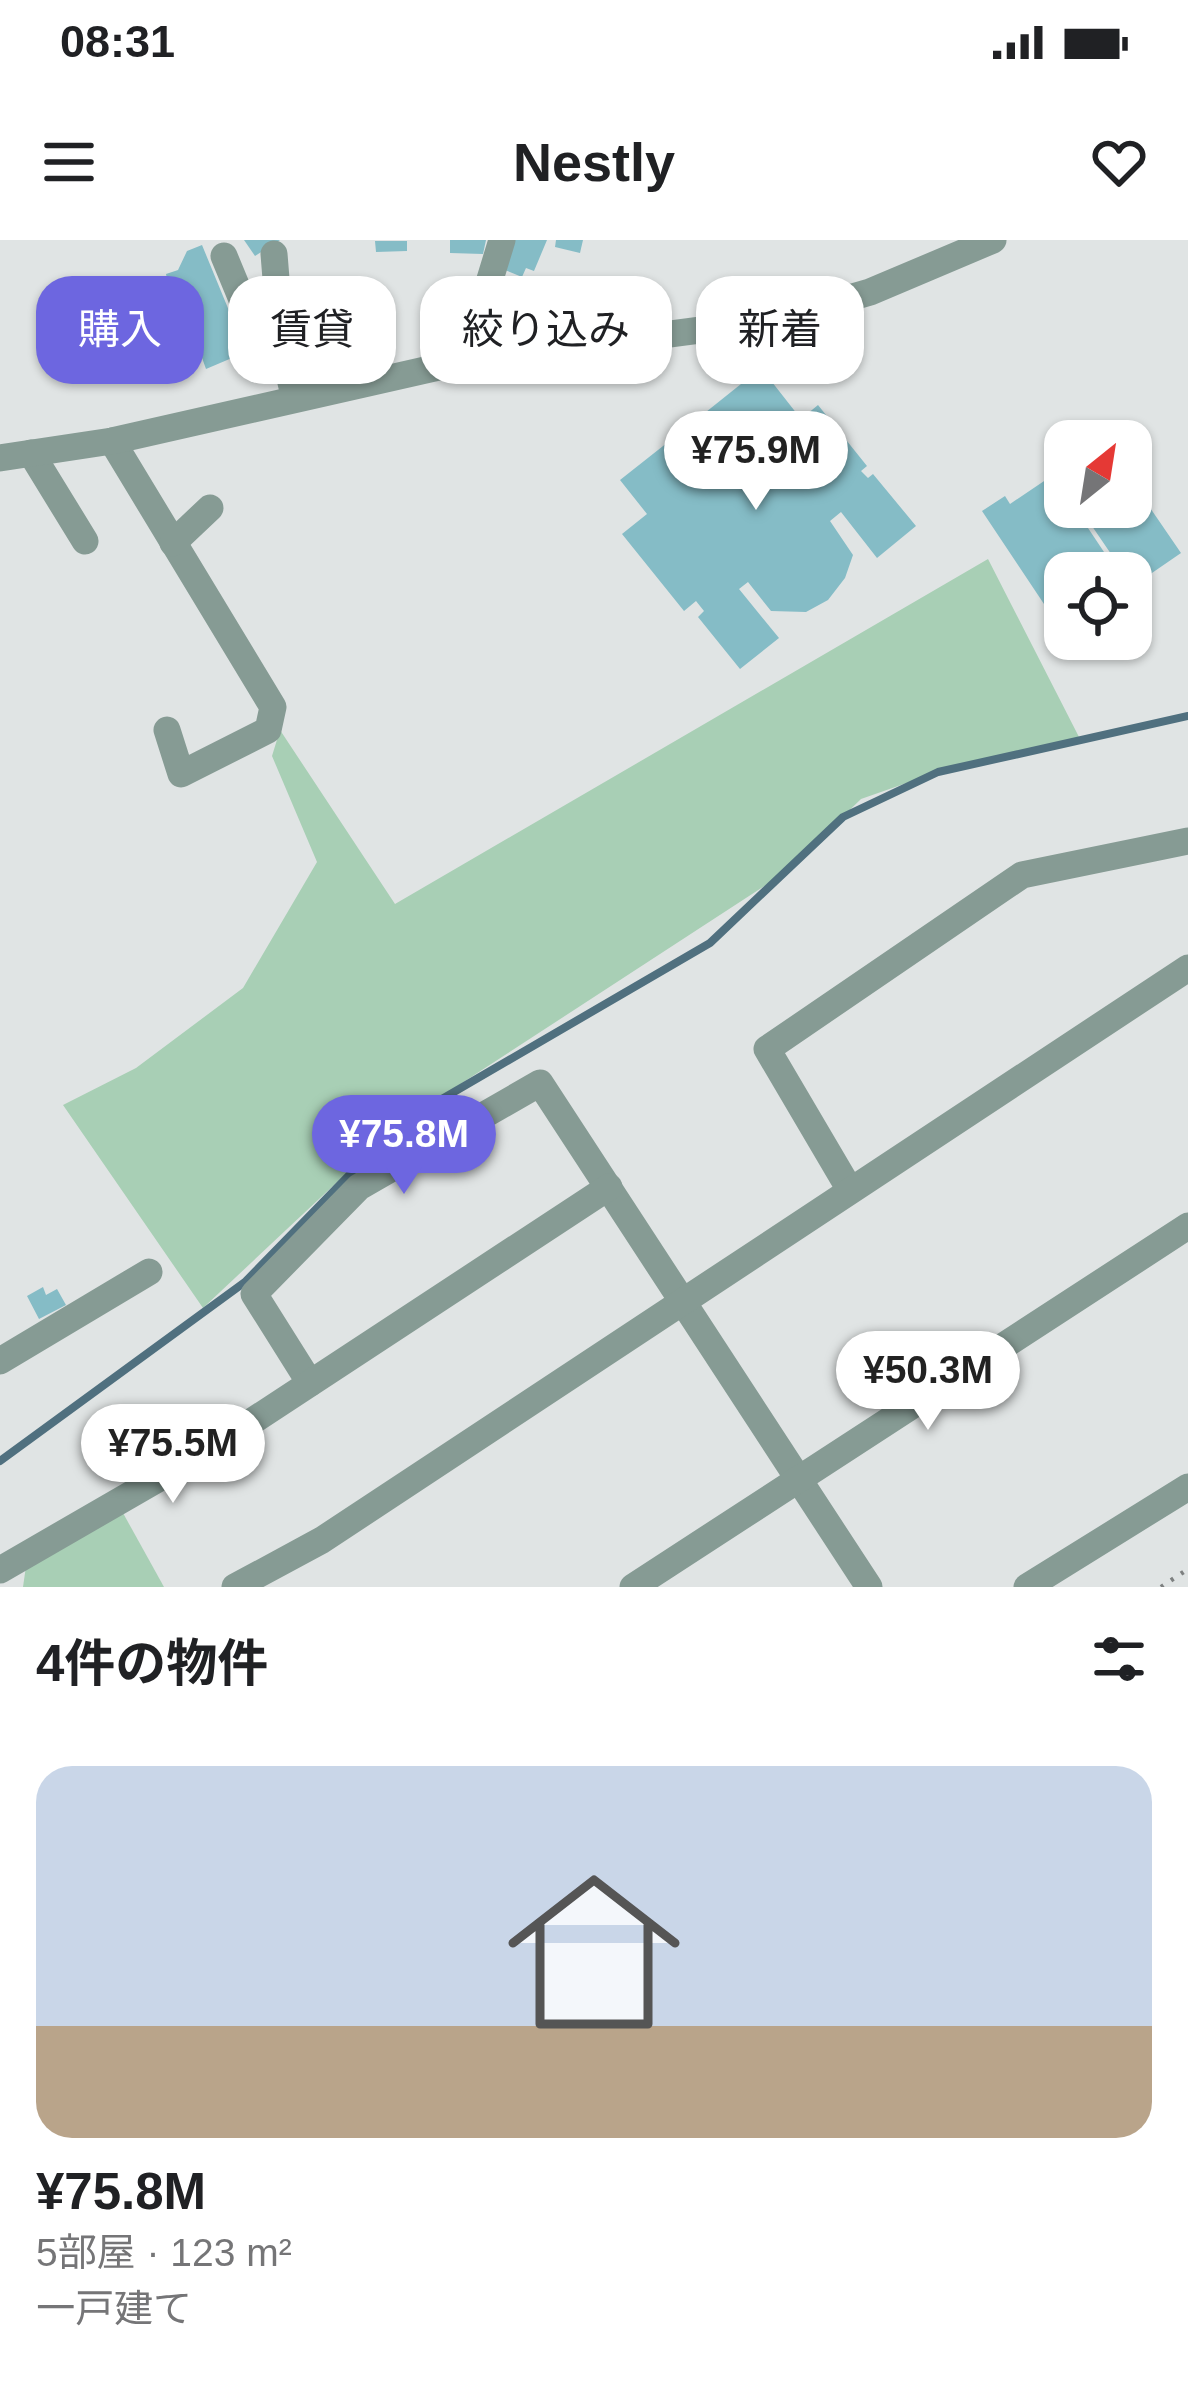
<!DOCTYPE html>
<html lang="ja">
<head>
<meta charset="utf-8">
<style>
	body { margin:0; font-family:Arial,"Noto Sans JP",sans-serif; background:#f2f2f2; color:#202124; height:100vh; display:flex; flex-direction:column; font-size:45px; white-space:nowrap }
	* { box-sizing:border-box; margin:0 }
	p { font-size:39px; color:#757577 }
	.icon { flex:none; width:66px; height:66px; fill:none; stroke:currentColor; stroke-width:2; stroke-linecap:round; stroke-linejoin:round }
	.map { position:relative; height:1347px; overflow:hidden }
	.sheet { display:flex; flex-direction:column; background:#fff; flex:1 }
	.sheet>* { flex:none }
	.hud { position:absolute; left:36px; top:36px; width:1116px; height:108px; display:flex; gap:24px }
	.needle { width:78px; rotate:30deg }
	.buttons { position:absolute; left:1044px; top:180px; display:grid; gap:24px }
	.buttons a { display:grid; place-items:center; width:108px; height:108px; border-radius:24px; background:#fff; box-shadow:0 3px 9px #0004; font-size:60px }
	.price { position:absolute; translate:-50% -102px; padding:0 27px; border-radius:42px; background:#fff; color:#222; font-size:39px; line-height:78px; filter:drop-shadow(0 3px 6px #0008) }
	.price::after { content:''; position:absolute; left:50%; top:72px; width:36px; height:27px; margin-left:-18px; background:inherit; clip-path:polygon(0 0,100% 0,50% 100%) }
	.price.on { background:#6d66e0; color:#fff }
	ul { padding:0; list-style:none }
	li { display:grid; align-content:center; gap:24px; height:636px; padding:0 36px }
	li+li { border-top:3px solid #e0e0e0 }
	li span { display:grid; place-items:center; height:372px; border-radius:36px; color:#555 }
	li>.icon { margin-inline-start:auto }
	span .icon { width:216px; height:216px; fill:#fffc; stroke-width:1 }
	li b { font-size:51px }
	h2 { display:flex; justify-content:space-between; align-items:center; height:144px; padding:0 36px; font-size:51px }
	.chip { padding:0 42px; border-radius:36px; background:#fff; box-shadow:0 3px 9px #0004; font-size:42px; line-height:108px }
	.chip.on { background:#6d66e0; color:#fff }
	.status { display:flex; justify-content:space-between; align-items:center; height:84px; padding:0 60px; background:#fff; direction:ltr }
	.status svg { height:33px; fill:currentColor }
	header { display:flex; justify-content:space-between; align-items:center; height:156px; padding:0 36px; background:#fff; font-size:54px; font-weight:800 }
	.map>svg:first-child { display:block }
	.green { fill:#a8cfb5 }
	.lines { fill:none; stroke-linecap:round; stroke-linejoin:round }
	.stream { stroke:#50707f; stroke-width:8 }
	.building { fill:#85bcc6 }
	.path { stroke:#7d8080; stroke-width:4.5; stroke-dasharray:3 9; stroke-linecap:butt }
	.minor { stroke:#869b94; stroke-width:27 }
</style>
</head>
<body>
<div class="status"><b>08:31</b><svg viewBox="0 0 49 12"><path d="M0 12V9h3v3zM5 12V6h3v6zM10 12V3h3v9zM15 12V0h3v12zM26 1h20v11H26zM47 4h2v5h-2z"/></svg></div>
<header><svg class="icon" aria-label="menu" viewBox="0 0 24 24"><path d="M4 6h16M4 12h16M4 18h16"/></svg>Nestly<svg class="icon" aria-label="heart" viewBox="0 0 24 24"><path d="M12 20l-8-8c-3-5 5-10 8-4 3-6 11-1 8 4z"/></svg></header>
<div class="map">
<svg width="1188" height="1347" viewBox="0 0 1188 1347">
	<rect width="100%" height="100%" fill="#e0e4e4"/>
	<g class="green">
		<polygon points="988,319 1079,497 938,532 861,559 786,632 399,884 203,1068 63,865 136,828 243,748 317,622 272,516 280,490 395,664"/>
		<polygon points="123,1273 164,1347 23,1347 26,1326"/>
	</g>
	<g class="lines">
		<polyline class="stream" points="0,1221 245,1042 399,884 710,703 843,577 938,532 1188,476"/>
	</g>
	<g class="building">
		<polygon points="244,0 280,0 255,16"/>
		<polygon points="450,0 486,0 483,14 450,13"/>
		<polygon points="512,0 547,0 534,31 526,28 522,37 500,28"/>
		<polygon points="556,0 583,0 580,13 555,7"/>
		<polygon points="375,1 407,1 407,11 376,12"/>
		<polygon points="202,5 246,112 206,129 182,62 173,66 166,34 178,30 187,11"/>
		<polygon points="159,58 168,76 141,88 127,103 116,94 145,62"/>
		<polygon points="828,91 850,118 832,132 810,105"/>
		<polygon points="761,128 801,179 818,165 867,226 861,231 868,238 873,234 916,286 877,318 841,272 830,281 853,315 845,338 828,360 806,372 771,371 748,342 739,349 779,398 740,429 698,377 704,371 696,361 684,371 622,294 647,274 620,240 677,195 686,179 701,176"/>
		<polygon points="1093,184 1104,201 1069,201"/>
		<polygon points="1065,204 1065,247 1045,218"/>
		<polygon points="1053,235 1065,254 1065,267 1074,267 1118,333 1065,333 1065,376 1056,382 982,271 1005,256 1010,264"/>
		<polygon points="1131,240 1181,313 1133,346 1131,333 1124,333 1079,267 1131,267"/>
		<polygon points="43,1047 46,1055 57,1049 66,1065 39,1079 27,1056"/>
	</g>
	<g class="lines">
		<polyline class="path" points="1161,1347 1188,1329"/>
		<g class="minor">
			<polyline points="224,16 260,103 281,101 274,14"/>
			<polyline points="281,101 294,155"/>
			<polyline points="465,121 502,0"/>
			<polyline points="112,201 273,467 268,490 181,534 167,490"/>
			<polyline points="31,213 85,301"/>
			<polyline points="0,218 112,201 465,121 769,81 870,52 993,0"/>
			<polyline points="173,303 210,268"/>
			<polyline points="850,950 767,809 1022,635 1188,601"/>
			<polyline points="0,1121 149,1032"/>
			<polyline points="310,1143 254,1054 359,947 540,843 869,1347"/>
			<polyline points="0,1330 213,1207 609,947"/>
			<polyline points="235,1347 322,1300 1188,728"/>
			<polyline points="633,1347 1188,986"/>
			<polyline points="1027,1347 1188,1247"/>
		</g>
	</g>
</svg>
<div class="buttons">
<a><svg class="needle" viewBox="-14 -14 28 28"><path d="M0-13l5 13h-10z" fill="#e53935"/><path d="M0 13l5-13h-10z" fill="#757577"/></svg></a>
<a><svg class="icon" aria-label="locate" viewBox="0 0 24 24"><circle cx="12" cy="12" r="6"/><path d="M12 2v4M12 18v4M2 12h4M18 12h4"/></svg></a>
</div>
<b class="price" style="left:756px;top:273px">¥75.9M</b>
<b class="price on" style="left:404px;top:957px">¥75.8M</b>
<b class="price" style="left:928px;top:1193px">¥50.3M</b>
<b class="price" style="left:173px;top:1266px">¥75.5M</b>
<div class="hud">
<a class="chip on">購入</a>
<a class="chip">賃貸</a>
<a class="chip">絞り込み</a>
<a class="chip">新着</a>
</div>
</div>
<section class="sheet">
<h2>4件の物件<svg class="icon" aria-label="filters" viewBox="0 0 24 24"><path d="M4 7h16M4 17h16"/><circle cx="9" cy="7" r="2"/><circle cx="15" cy="17" r="2"/></svg></h2>
<ul>
<li><span style="background:linear-gradient(#c9d6e8 70%,#b9a48a 0)"><svg class="icon" aria-label="home" viewBox="0 0 24 24"><path d="M3 11l9-7 9 7M6 9v11h12V9"/></svg></span><div><b>¥75.8M</b><p>5部屋 · 123 m²</p><p>一戸建て</p></div></li>
</ul>
</section>
</body>
</html>
